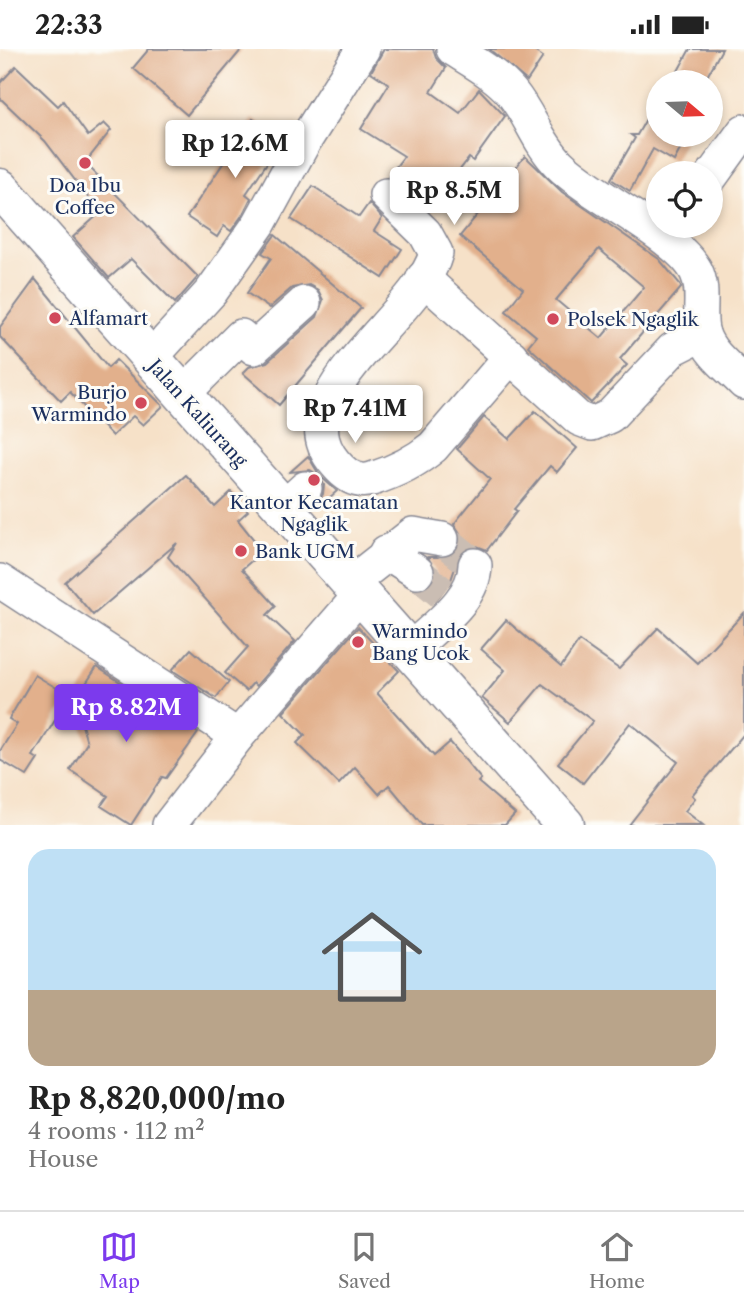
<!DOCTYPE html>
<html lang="en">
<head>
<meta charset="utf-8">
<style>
	body { margin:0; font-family:"Libre Caslon Text",serif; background:#f6f6f6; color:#222; height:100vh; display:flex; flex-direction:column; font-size:26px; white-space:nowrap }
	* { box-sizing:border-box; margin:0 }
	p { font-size:23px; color:#767676 }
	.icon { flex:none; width:38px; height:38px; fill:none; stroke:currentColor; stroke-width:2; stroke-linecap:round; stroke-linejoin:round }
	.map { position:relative; height:776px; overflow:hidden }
	.drawer { display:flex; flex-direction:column; background:#fff; flex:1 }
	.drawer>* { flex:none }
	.needle { width:46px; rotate:109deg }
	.tools { position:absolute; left:646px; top:21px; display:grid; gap:14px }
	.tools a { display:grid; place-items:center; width:77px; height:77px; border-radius:50%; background:#fff; box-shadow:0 4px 10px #0003; font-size:35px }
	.price { position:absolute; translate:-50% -60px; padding:0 16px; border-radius:7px; background:#fff; color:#222; font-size:23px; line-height:46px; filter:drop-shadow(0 2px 4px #0008) }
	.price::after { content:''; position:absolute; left:50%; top:42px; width:21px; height:16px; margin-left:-10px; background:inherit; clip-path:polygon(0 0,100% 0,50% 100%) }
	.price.active { background:#7c3aed; color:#fff }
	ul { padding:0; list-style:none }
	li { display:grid; align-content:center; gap:14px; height:371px; padding:0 28px }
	li span { display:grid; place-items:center; height:217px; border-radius:21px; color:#555 }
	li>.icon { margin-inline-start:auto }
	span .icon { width:126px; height:126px; fill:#fffc; stroke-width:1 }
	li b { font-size:30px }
	.status { display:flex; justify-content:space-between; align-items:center; height:49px; padding:0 35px; background:#fff; direction:ltr }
	.status svg { height:19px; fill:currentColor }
	.dock { display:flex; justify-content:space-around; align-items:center; height:98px; border-top:2px solid #e0e0e0; background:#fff; font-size:19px; color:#767676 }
	.dock a { display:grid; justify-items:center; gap:4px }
	.dock .active { color:#7c3aed }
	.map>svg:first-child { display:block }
	.building { fill:#e2b08c; fill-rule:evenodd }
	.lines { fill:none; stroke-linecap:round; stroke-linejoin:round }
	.minor-tunnel { stroke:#cabdb3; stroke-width:33; stroke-dasharray:33 17; stroke-linecap:butt }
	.minor-casing { stroke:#888893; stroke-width:36 }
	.major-casing { stroke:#888893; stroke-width:41 }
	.minor { stroke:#fff; stroke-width:33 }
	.major { stroke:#fff; stroke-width:38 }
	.poi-dot { fill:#d1495b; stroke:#fdfcf7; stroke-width:2.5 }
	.labels { text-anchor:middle; stroke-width:6; stroke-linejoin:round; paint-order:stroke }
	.poi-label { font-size:19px; fill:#1b2f5e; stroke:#fdfcf7; text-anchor:start }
	.street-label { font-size:19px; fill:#1b2f5e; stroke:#fdfcf7 }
</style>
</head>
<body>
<div class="status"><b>22:33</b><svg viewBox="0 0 49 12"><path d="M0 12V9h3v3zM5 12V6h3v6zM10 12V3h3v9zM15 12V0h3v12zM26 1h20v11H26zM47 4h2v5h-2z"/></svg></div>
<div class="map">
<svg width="744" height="776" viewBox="0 0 744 776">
	<rect width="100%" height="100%" fill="#fdfcf7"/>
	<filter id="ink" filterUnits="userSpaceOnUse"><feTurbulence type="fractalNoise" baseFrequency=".0143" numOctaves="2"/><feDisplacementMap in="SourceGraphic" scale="14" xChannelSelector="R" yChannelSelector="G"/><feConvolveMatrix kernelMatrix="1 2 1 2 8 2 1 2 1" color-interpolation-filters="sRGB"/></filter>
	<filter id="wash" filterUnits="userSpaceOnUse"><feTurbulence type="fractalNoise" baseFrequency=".00686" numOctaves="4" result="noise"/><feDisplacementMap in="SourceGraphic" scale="28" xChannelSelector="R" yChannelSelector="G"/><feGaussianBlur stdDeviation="1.57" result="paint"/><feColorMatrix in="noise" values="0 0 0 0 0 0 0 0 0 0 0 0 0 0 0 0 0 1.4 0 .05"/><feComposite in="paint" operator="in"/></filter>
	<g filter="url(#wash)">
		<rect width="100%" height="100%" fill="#f6e1c8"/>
		<g id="blocks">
			<g class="building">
				<polygon points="149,0 242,0 187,66 133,19"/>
				<polygon points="384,0 433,0 436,9 446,19 431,43 460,64 479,40 505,67 473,112 469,109 429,161 399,132 389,127 404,107 361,80 389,35 371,23"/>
				<polygon points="489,0 531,0 543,8 527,32"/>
				<polygon points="690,0 722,0 704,33 672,33"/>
				<polygon points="16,17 58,57 63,52 88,87 104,74 111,81 85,114 198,228 175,254 131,210 109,229 73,188 100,164 45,92 0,49 0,34"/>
				<polygon points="658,49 658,86 688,86 674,112 653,100 630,142 611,130 635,89 631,86 637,86"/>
				<polygon points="253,70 283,90 246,145 251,149 243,165 231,182 224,177 217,188 187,168"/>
				<path d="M525 107 562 143 659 210 680 235 681 239 620 310 627 316 591 354 528 297 536 287 506 262 523 240 460 187ZM599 200 644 238 601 289 556 251Z"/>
				<polygon points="313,137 359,168 369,154 382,169 374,182 402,200 383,229 291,170"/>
				<polygon points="275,186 361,259 279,356 243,324 249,318 267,313 317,268 323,251 318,241 309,236 292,239 269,259 247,244 271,209 262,204"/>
				<polygon points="35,230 108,319 116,311 163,357 143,376 133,367 112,387 70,343 61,352 0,288 0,278"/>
				<polygon points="535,362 577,399 557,423 550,417 514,460 517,462 487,501 477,497 460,504 451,531 436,551 424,541 433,534 436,525 428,508 448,508 457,502 460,484 454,475 490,430 457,400 484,368 509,390"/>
				<polygon points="308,407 320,427 337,442 320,457 318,454 323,445 324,436 319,426 310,421 290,423"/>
				<polygon points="186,426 215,458 231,443 248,462 238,471 263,502 242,520 276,557 267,566 295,592 256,637 253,634 246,642 225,624 248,598 168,508 177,494 93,566 65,533"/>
				<polygon points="744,564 744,685 692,746 695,749 685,762 703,776 629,776 678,713 630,674 583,734 558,714 593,672 542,635 510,673 482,649 505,621 481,600 506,571 561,618 579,592 619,620 658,579 697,614"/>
				<polygon points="358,578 399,622 377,644 434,707 450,693 481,730 478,733 515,765 505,776 422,776 389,736 379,745 355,718 339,735 297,694 305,686 283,664"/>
				<polygon points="191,600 229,633 216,649 172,621"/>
				<polygon points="97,618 198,684 166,729 162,728 131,776 101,757 108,747 70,721 87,694 75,651"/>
				<polygon points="35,626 70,647 33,707 38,710 27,727 0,711 0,702 17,675 9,670"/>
			</g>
		</g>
	</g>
	<g filter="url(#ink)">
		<use href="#blocks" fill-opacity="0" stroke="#888893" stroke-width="2"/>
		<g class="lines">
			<g class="minor-tunnel">
				<polyline points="442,490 475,516"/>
				<polyline points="417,523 448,549"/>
			</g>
			<g class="minor-casing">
				<g id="minor">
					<path d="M453 0C473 13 496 25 512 44 530 66 538 94 559 115 592 148 677 186 696 222 706 242 697 266 703 285 710 306 730 319 744 334"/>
					<polyline points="710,129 744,82"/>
					<path d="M386 146 425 184 436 204C420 267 278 348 335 414 344 425 356 435 372 430 394 423 415 413 433 398L511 307"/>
					<polyline points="423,229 579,370 592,375 610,367 673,300 703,285"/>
					<polyline points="150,310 211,243 259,175 304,93 363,0"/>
					<polyline points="182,346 241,287 254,299 304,254"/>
					<polyline points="283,459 305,439"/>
					<polyline points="386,503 417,523"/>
					<polyline points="0,532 238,687"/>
					<polyline points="352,533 413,485 442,490"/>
					<path d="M411 600C435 577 475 550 475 516"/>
					<polyline points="169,776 238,687 361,545"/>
				</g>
			</g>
			<g class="major-casing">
				<polyline id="major" points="0,139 565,776"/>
			</g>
			<use href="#minor" class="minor"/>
			<use href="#major" class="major"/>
		</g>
	</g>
	<g class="poi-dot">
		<circle cx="85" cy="114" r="7"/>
		<circle cx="55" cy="269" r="7"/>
		<circle cx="553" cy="270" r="7"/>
		<circle cx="141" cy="354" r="7"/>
		<circle cx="314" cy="431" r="7"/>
		<circle cx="241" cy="502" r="7"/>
		<circle cx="358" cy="593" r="7"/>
	</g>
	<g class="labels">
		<g class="poi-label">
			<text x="85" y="143" text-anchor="middle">Doa Ibu<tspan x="85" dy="22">Coffee</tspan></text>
			<text x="69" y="276">Alfamart</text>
			<text x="567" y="277">Polsek Ngaglik</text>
			<text x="127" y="350" text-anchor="end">Burjo<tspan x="127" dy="22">Warmindo</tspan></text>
			<text x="314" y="460" text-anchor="middle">Kantor Kecamatan<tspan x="314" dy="22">Ngaglik</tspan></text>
			<text x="255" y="509">Bank UGM</text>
			<text x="372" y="589">Warmindo<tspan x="372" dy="22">Bang Ucok</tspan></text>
		</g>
		<g class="street-label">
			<text transform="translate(198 364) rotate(48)" y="7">Jalan Kaliurang</text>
		</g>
	</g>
</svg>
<div class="tools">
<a><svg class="needle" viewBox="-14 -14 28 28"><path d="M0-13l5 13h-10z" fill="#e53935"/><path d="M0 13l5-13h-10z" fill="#767676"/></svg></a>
<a><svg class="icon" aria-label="locate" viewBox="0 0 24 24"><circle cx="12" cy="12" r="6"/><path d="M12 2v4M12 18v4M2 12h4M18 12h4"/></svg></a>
</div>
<b class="price" style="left:235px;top:131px">Rp 12.6M</b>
<b class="price" style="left:454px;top:178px">Rp 8.5M</b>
<b class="price" style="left:355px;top:396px">Rp 7.41M</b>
<b class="price active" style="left:126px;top:695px">Rp 8.82M</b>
</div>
<section class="drawer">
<ul>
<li><span style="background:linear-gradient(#bfe0f5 65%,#b9a48a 0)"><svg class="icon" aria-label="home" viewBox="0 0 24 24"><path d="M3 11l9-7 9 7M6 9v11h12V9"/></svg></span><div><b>Rp 8,820,000/mo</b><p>4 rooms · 112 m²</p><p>House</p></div></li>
</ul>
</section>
<nav class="dock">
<a class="active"><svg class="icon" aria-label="map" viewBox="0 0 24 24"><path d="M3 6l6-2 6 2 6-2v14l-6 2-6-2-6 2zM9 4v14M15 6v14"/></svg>Map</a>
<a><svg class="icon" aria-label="saved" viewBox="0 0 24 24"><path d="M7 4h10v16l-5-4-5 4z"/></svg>Saved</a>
<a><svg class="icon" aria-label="home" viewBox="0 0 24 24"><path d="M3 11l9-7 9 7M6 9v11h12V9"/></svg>Home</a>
</nav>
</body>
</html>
